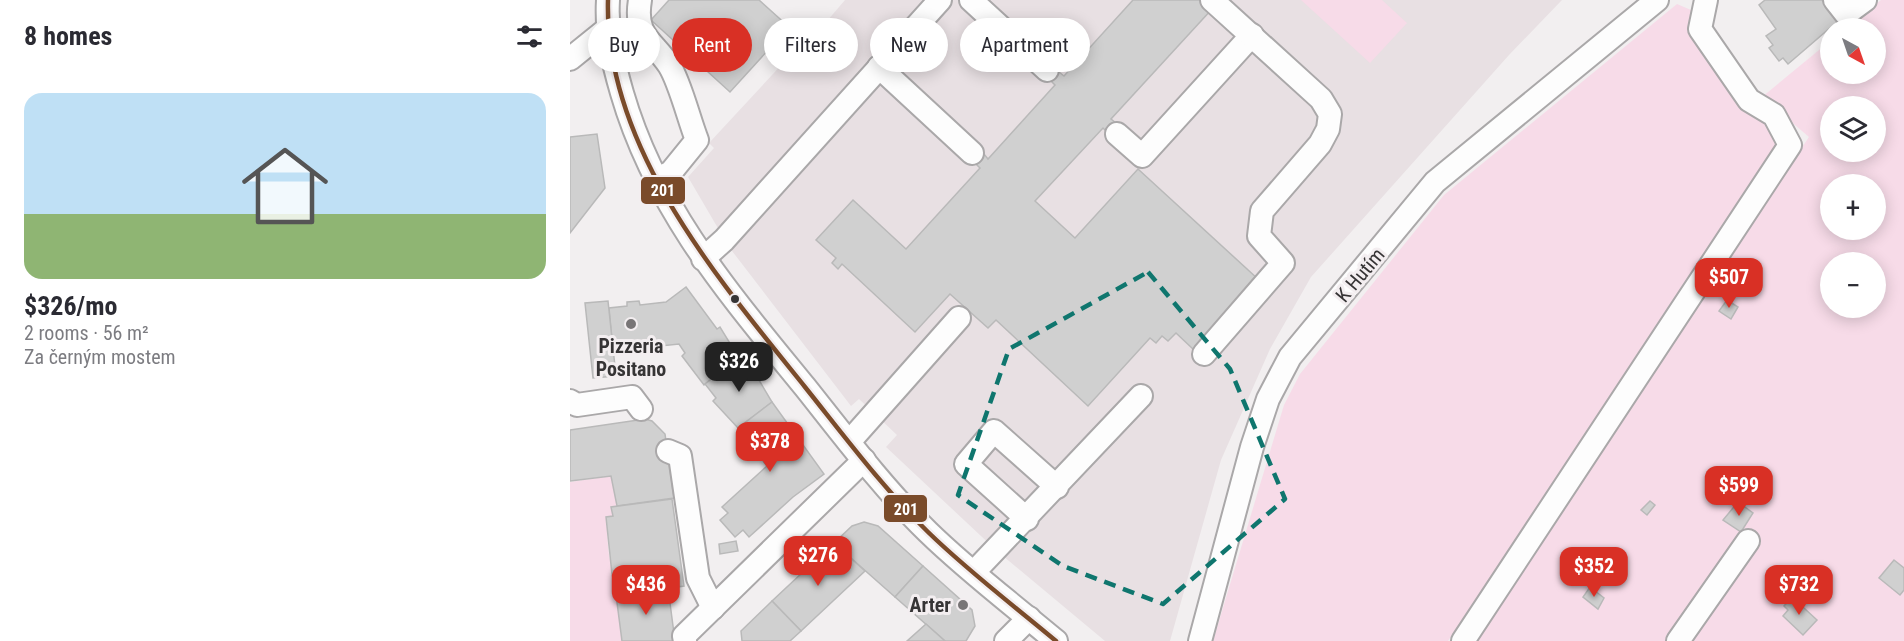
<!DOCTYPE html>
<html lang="en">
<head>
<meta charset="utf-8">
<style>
	body { margin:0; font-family:"Roboto Condensed",sans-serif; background:#f2f2f3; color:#2b2b33; height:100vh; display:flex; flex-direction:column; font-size:22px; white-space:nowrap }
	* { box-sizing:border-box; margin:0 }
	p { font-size:20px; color:#7c7c81 }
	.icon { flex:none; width:33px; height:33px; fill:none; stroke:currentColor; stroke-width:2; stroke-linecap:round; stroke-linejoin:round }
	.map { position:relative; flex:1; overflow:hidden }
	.side { display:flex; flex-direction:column; background:#fff; width:570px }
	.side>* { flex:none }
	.banner { position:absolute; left:18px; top:18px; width:570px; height:54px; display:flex; gap:12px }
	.needle { width:39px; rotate:140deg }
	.fabs { position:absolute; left:1250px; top:18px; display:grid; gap:12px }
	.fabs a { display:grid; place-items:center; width:66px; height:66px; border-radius:50%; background:#fff; box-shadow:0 3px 15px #0003; font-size:30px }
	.price { position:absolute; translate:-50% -51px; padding:0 14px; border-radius:12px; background:#d93025; color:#fff; font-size:20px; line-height:39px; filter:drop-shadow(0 2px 3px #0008) }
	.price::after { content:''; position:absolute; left:50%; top:36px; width:18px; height:14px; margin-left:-9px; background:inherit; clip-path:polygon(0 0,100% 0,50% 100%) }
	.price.active { background:#222; color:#fff }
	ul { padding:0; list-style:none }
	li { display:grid; align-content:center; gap:12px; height:318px; padding:0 24px }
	li span { display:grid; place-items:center; height:186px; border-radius:18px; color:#555 }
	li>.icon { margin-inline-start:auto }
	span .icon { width:108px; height:108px; fill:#fffc; stroke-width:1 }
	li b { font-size:26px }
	h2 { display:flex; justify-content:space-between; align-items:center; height:72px; padding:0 24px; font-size:26px }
	.chip { padding:0 21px; border-radius:27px; background:#fff; box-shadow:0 3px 15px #0003; font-size:21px; line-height:54px }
	.chip.active { background:#d93025; color:#fff }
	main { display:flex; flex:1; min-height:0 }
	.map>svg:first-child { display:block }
	.built { fill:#e8e0e3 }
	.green { fill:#f7dbe8; fill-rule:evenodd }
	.building { fill:#d0d0d0; stroke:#b9b9b9; stroke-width:1.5 }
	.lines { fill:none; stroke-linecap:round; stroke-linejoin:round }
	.minor-casing { stroke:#aaa8a9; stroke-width:26 }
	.minor { stroke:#fdfdfd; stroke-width:22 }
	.bus-1-casing { stroke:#f3eef0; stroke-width:9 }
	.bus-1 { stroke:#7a4b2a; stroke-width:4.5 }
	.marked { fill:none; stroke:#0f766e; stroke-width:4.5; stroke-dasharray:12 8; stroke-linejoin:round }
	.bus-dot { fill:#363435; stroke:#f3eef0; stroke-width:2 }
	.poi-dot { fill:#787576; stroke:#f3eef0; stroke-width:2 }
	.labels { text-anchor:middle; stroke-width:6; stroke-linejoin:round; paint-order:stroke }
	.street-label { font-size:20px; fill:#363435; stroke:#f3eef0 }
	.poi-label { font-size:20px; font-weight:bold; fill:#363435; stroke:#f3eef0 }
	.line-badge { stroke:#f3eef0; stroke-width:2 }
	.badge-label { font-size:16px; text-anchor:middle; font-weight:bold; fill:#fff }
</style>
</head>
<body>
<main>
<section class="side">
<h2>8 homes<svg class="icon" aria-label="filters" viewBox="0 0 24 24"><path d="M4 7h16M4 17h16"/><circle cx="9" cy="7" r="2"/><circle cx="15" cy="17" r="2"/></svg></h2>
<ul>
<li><span style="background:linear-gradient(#bfe0f5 65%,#8fb573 0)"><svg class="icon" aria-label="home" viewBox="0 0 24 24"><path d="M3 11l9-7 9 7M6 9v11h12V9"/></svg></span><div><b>$326/mo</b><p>2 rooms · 56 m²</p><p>Za černým mostem</p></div></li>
</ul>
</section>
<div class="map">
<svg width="1334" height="641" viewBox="0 0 1334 641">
	<rect width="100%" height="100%" fill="#f2eff0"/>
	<polygon class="built" points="275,0 992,0 939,55 741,277 700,349 651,460 600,641 535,641 427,551 316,447 327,435 289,399 281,406 159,247 118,177 144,148 139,143 254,19 257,21"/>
	<g class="green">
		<polygon points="731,0 812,0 837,23 800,63"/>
		<path d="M1311 0H1334V641H901L1239 137 1192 97 1260 41V74H1305V28H1276ZM1260 106H1305V152H1260ZM1260 184H1305V230H1260ZM1260 262H1305V308H1260Z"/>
		<polygon points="1107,4 1121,10 1122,37 1169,108 1200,125 1207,144 878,641 643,641 714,405 730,374 874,195"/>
		<path d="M41 476 47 506 41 507 43 516 36 518C39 541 35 565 52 585V641H0V482Z"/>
	</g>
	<g class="building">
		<polygon points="99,0 189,0 219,27 160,92 81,20"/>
		<polygon points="563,0 633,0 642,9 541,119 546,123 537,132 533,128 465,201 505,238 568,169 689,280 624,350 606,333 598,341 592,336 586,343 580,338 518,406 426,320 418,328 380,294 345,332 272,264 268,269 262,263 266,258 246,240 283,200 336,249 410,168 405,163 414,154 418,159 485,85 481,81 489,72 494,76"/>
		<polygon points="1195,0 1252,0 1270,24 1260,28 1218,64 1213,58 1209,61 1199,48 1203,45 1196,36 1206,29 1189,5"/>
		<polygon points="27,134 35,188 0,233 0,137"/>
		<polygon points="116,287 147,329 150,327 169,358 134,385 112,356 115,353 109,344 43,351 39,308 57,306 57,302 69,301 70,305 96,302"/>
		<polygon points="1157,300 1168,307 1161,319 1149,311"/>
		<polygon points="38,301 46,376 23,378 15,303"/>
		<polygon points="169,358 180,373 183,370 202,402 168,428 143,401 146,398 135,384"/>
		<polygon points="202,402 254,474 223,497 179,537 173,530 165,537 150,520 158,513 152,507 197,466 168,428"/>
		<polygon points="75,419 82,421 95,434 104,498 47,506 41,476 0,481 0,430"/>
		<polygon points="102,499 114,586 53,595 52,585 45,586 42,574 36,517 43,516 41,507"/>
		<polygon points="1080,501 1085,505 1077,515 1071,510"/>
		<polygon points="1168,502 1183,513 1171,532 1153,520"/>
		<polygon points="294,522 308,526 353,566 325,597 264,543 282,526"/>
		<polygon points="166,541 168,551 150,554 149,544"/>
		<polygon points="264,543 295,571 231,631 202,601"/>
		<polygon points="1324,560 1334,568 1334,590 1330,595 1309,578"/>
		<polygon points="353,566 402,610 405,626 396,641 375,641 325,597"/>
		<polygon points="1020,587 1034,598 1028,609 1013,597"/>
		<polygon points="98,588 105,641 52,641 46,595"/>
		<polygon points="1222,597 1247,620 1233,635 1213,616 1218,610 1214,606"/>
		<polygon points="202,601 231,631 220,641 172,641 171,631"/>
		<polygon points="356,624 375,641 337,641"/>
	</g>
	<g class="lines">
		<g class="minor-casing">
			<g id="minor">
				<path d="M38 0C36 33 43 62 52 93 86 210 160 295 235 387 274 436 313 488 358 532 398 571 443 605 486 641"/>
				<path d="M70 0C64 36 82 40 99 65 110 82 119 120 127 140L101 172 85 180"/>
				<polyline points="401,0 477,70"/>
				<polyline points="1265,0 1276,14 1295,0"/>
				<polyline points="0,59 37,29"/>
				<polyline points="309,67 402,153"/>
				<polyline points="547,134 572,156 682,35"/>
				<polyline points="133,259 154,240 370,0"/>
				<polyline points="634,354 713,263 689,236 692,211 750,144 758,129 760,114 751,99 642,0"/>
				<polyline points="0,401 7,405 62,397 71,409"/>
				<polyline points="279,442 389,318"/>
				<polyline points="98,451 110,456 128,578 143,608"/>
				<polyline points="457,519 396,464 424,431 487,487"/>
				<polyline points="404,572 571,396"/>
				<polyline points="115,641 114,636 294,460"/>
				<polyline points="436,641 459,618"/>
				<polyline points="630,641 682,447 698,399 720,357 865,182 1087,0"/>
				<polyline points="893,641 1220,145 1204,115 1179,100 1130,29 1136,0"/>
				<polyline points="1108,641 1178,541"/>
			</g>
		</g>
		<use href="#minor" class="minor"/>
		<g class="bus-1-casing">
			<path id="bus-1" d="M38 0C34 147 149 280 235 387 275 437 313 488 358 532 398 571 443 605 486 641"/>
		</g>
		<use href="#bus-1" class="bus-1"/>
	</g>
	<path class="marked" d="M578 272 660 369 715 499 593 604 493 566 388 495 439 349Z"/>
	<circle class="bus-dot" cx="165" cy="299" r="5"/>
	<g class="poi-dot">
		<circle cx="61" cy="324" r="6"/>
		<circle cx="393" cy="605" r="6"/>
	</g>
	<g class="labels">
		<g class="street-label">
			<text transform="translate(790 275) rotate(-50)" y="7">K Hutím</text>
		</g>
		<g class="poi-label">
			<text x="61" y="353">Pizzeria<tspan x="61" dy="23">Positano</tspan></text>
			<text x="381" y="612" text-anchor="end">Arter</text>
		</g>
	</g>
	<g class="line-badge">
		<rect x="70" y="176" width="46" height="29" rx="6" fill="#7a4b2a"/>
		<rect x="313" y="494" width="45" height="29" rx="6" fill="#7a4b2a"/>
	</g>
	<g class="badge-label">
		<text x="93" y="196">201</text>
		<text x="336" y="515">201</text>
	</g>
</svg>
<div class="fabs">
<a><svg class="needle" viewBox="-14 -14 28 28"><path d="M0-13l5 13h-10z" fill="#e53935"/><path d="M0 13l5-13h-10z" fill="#7c7c81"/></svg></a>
<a><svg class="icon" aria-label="layers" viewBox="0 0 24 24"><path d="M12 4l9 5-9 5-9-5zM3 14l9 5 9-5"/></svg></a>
<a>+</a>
<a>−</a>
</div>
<b class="price" style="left:1159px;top:309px">$507</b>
<b class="price active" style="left:169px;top:393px">$326</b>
<b class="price" style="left:200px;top:473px">$378</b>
<b class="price" style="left:1169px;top:517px">$599</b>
<b class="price" style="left:248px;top:587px">$276</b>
<b class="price" style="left:1024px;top:598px">$352</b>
<b class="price" style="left:76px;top:616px">$436</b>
<b class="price" style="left:1229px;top:616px">$732</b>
<div class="banner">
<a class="chip">Buy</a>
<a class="chip active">Rent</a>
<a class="chip">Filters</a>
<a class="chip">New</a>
<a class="chip">Apartment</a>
</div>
</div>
</main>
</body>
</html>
